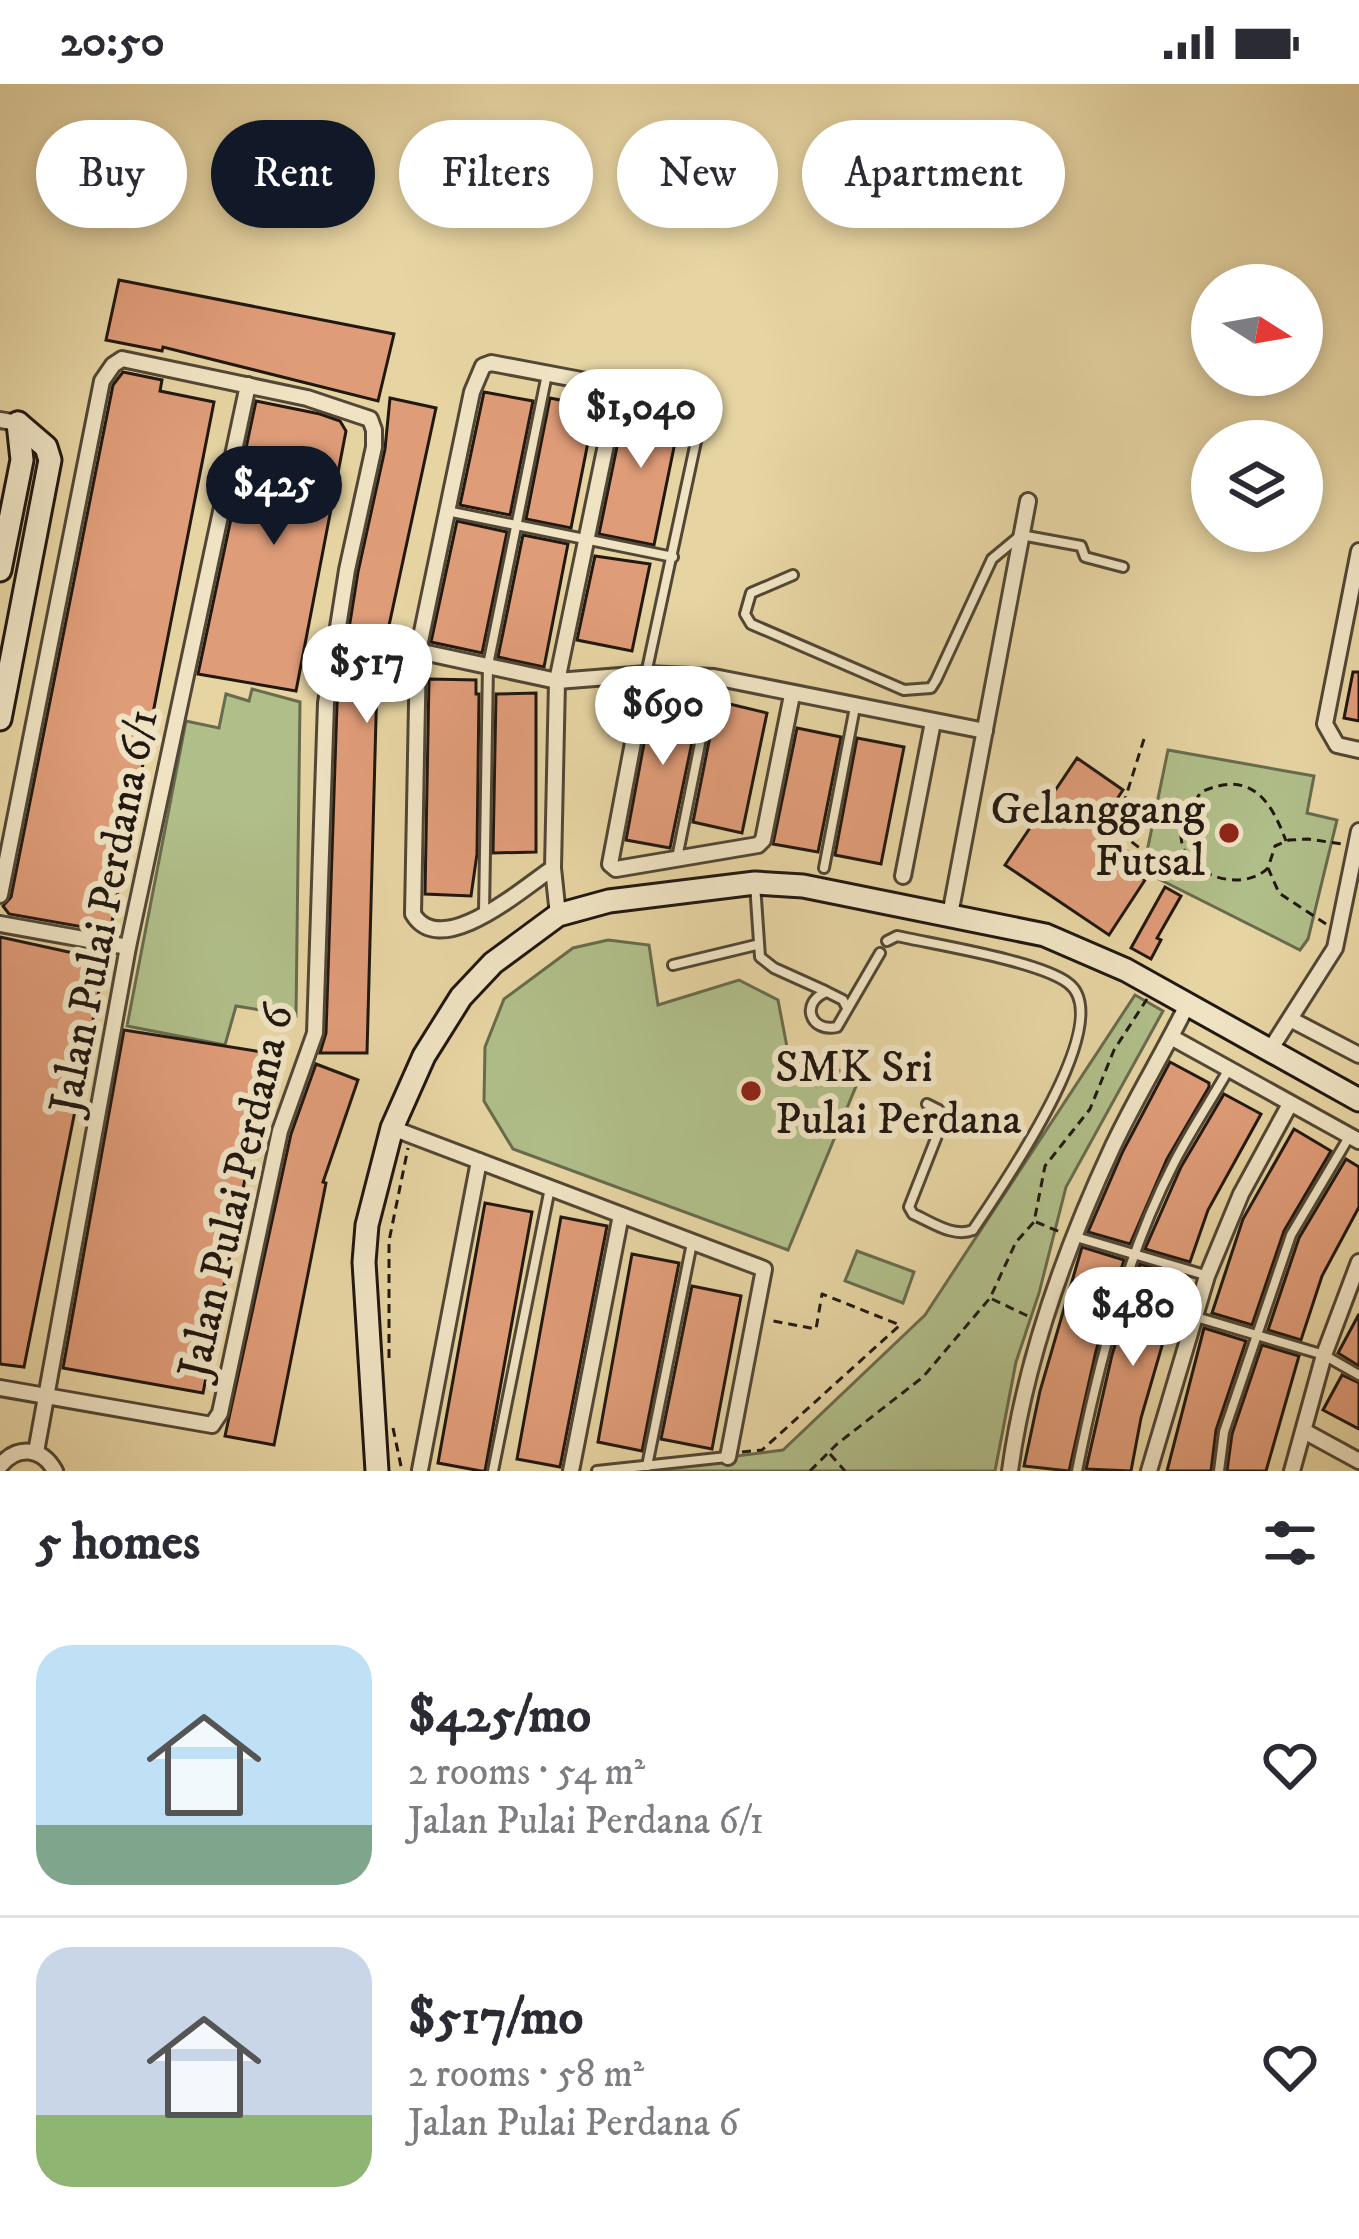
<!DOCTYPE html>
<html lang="en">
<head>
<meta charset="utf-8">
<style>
	body { margin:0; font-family:"IM FELL DW Pica",serif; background:#f2f2f3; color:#2b2b33; height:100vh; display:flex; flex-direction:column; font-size:45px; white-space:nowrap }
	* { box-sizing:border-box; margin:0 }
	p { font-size:39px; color:#7c7c81 }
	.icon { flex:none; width:66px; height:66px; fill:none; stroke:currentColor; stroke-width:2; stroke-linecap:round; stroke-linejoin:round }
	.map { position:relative; height:1387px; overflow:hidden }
	.details { display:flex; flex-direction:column; background:#fff; flex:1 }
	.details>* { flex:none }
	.hud { position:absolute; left:36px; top:36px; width:1287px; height:108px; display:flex; gap:24px }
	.needle { width:78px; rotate:101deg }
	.controls { position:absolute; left:1191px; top:180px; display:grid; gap:24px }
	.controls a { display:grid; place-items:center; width:132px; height:132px; border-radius:50%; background:#fff; box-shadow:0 6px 18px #0003; font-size:60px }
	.price { position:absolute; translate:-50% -102px; padding:0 27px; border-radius:42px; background:#fff; color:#222; font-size:39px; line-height:78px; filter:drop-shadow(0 3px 6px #0008) }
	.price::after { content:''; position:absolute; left:50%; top:72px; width:36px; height:27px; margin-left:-18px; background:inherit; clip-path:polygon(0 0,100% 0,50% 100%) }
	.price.current { background:#111827; color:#fff }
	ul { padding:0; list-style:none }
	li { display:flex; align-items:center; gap:36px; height:300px; padding:0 36px }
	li+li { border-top:3px solid #e1e1e2 }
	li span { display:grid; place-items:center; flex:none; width:336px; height:240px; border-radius:36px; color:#555 }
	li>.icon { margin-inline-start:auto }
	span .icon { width:144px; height:144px; fill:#fffc; stroke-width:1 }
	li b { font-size:51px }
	h2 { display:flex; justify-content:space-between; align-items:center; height:144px; padding:0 36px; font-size:51px }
	.pill { padding:0 42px; border-radius:54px; background:#fff; box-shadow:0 6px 18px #0003; font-size:42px; line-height:108px }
	.pill.current { background:#111827; color:#fff }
	.status { display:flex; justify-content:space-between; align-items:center; height:84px; padding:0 60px; background:#fff; direction:ltr }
	.status svg { height:33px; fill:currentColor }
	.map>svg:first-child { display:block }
	.green { fill:#b0be89; stroke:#686b4d; stroke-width:3 }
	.building { fill:#df9c78; stroke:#211811; stroke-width:3 }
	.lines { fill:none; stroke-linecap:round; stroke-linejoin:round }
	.lane-casing { stroke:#524735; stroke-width:14 }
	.street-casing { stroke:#524735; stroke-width:20 }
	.secondary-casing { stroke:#211811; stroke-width:27 }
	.path { stroke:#211811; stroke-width:3; stroke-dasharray:9 6; stroke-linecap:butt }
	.lane { stroke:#efe3c3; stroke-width:8 }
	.street { stroke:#efe3c3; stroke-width:14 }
	.secondary { stroke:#efe3c3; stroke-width:21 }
	.poi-dot { fill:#8f2418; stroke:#efe3c3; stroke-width:4.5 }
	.labels { text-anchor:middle; stroke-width:12; stroke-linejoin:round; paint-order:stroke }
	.poi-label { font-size:45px; fill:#211811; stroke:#efe3c3; text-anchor:end }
	.street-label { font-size:45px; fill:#211811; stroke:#efe3c3 }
</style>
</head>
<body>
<div class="status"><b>20:50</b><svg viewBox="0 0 49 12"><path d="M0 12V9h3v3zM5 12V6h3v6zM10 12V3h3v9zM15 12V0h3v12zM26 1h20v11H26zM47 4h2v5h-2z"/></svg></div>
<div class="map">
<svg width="1359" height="1387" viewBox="0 0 1359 1387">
	<rect width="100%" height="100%" fill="#e6d4a2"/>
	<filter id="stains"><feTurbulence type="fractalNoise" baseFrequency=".00167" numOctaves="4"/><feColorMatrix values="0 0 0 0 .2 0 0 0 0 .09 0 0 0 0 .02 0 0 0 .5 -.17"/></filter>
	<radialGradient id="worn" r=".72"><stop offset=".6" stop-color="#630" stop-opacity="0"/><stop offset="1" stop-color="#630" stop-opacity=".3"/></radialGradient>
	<g class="green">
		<polygon points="252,605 300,618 296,932 236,922 225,961 127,942 186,637 219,644 226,610 249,617"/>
		<polygon points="1168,666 1314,692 1307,729 1337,736 1308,855 1300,866 1143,787"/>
		<polygon points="608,856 649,861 658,921 739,896 778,916 787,963 859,995 788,1166 513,1065 484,1017 485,963 504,915 573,864"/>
		<polygon points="1135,911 1163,927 1066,1103 1039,1209 1016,1278 995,1387 620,1387 783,1366 925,1231"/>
		<polygon points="857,1167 914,1188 903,1219 845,1197"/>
	</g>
	<g class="building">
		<polygon points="119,196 394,250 378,317 163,263 162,267 106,256"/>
		<polygon points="123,288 162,296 160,307 214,318 112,838 100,846 9,830 3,822 11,813 113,301"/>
		<polygon points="484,308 533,317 510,431 460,421"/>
		<polygon points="390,314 436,324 377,597 367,969 320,969 326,949 337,620 358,488 385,365"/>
		<polygon points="550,314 595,323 571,444 526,435"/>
		<polygon points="627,314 682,324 654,461 599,450"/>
		<polygon points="256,317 320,330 340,337 346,347 296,607 198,590"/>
		<polygon points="457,437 507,448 482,569 431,558"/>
		<polygon points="523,451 568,460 544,583 498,573"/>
		<polygon points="595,472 650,480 632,567 577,556"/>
		<polygon points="1353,588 1359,588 1359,637 1344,634"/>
		<polygon points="429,595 476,596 476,610 479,610 477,770 471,812 425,810"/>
		<polygon points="654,606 701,615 670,764 626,756"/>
		<polygon points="536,609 536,768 493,769 496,610"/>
		<polygon points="717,617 767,629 742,749 693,738"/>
		<polygon points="797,644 841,653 818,768 773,760"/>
		<polygon points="857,654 904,663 881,780 835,771"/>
		<polygon points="1077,674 1123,706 1096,746 1137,774 1129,786 1145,796 1109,851 1005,781"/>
		<polygon points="1165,803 1181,812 1157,854 1161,856 1151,875 1131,864"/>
		<polygon points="0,853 105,876 24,1283 0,1280"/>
		<polygon points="124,946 281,971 264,1012 252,1059 203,1309 63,1284"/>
		<polygon points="1170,978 1209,999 1209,1003 1167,1075 1130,1160 1088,1148 1123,1067"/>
		<polygon points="316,980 358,996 323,1098 326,1099 274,1361 225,1352 291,1050"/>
		<polygon points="1224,1010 1261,1030 1208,1126 1190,1178 1145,1165 1181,1083"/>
		<polygon points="1294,1045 1331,1067 1284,1147 1252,1241 1212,1229 1243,1135"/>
		<polygon points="1346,1075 1359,1083 1359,1123 1322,1192 1301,1256 1268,1246 1299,1154"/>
		<polygon points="485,1119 532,1128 485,1387 481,1387 438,1379"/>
		<polygon points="561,1133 607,1142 560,1383 517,1375"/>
		<polygon points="1082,1163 1124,1176 1096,1267 1069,1387 1024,1382 1040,1307"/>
		<polygon points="632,1170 679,1179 642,1367 598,1358"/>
		<polygon points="1140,1180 1182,1193 1141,1334 1131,1387 1086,1385 1112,1271"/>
		<polygon points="692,1202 741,1212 712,1365 661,1355"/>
		<polygon points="1359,1230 1359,1282 1338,1269"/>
		<polygon points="1204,1244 1246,1257 1216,1346 1211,1387 1167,1387"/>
		<polygon points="1262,1261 1299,1272 1266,1387 1227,1387 1232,1350"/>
		<polygon points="1342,1291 1359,1299 1359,1345 1323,1326"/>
	</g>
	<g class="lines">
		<g class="lane-casing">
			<g id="lane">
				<polyline points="620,303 694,316 703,325 646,590"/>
				<polyline points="447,427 673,473"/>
				<polyline points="793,491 751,509 745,530 751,540 904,606 931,604 936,596 992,475 1021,451 1081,462 1085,473 1123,483"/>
				<polyline points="677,774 713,595"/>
				<polyline points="824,784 855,623"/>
				<polyline points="755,800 760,873 774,884 825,907"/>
				<polyline points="484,829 488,581 547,290"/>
				<path d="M887 857 897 852C937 861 1039 877 1068 899 1119 936 999 1107 973 1146 953 1154 932 1138 913 1130L909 1123 944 1034 939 1026 927 1020"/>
				<polyline points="673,881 756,861"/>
				<path d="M847 924 843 916 827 908C800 917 809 949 837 943L880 869"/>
				<polyline points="1076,1153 1205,1191"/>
				<polyline points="1196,1233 1324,1271 1359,1291"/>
				<polyline points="647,1382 692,1159"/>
				<polyline points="493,1387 550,1104"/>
				<polyline points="597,1387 727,1373"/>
				<path d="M1077 1387C1098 1283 1125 1174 1174 1079 1191 1046 1212 1015 1230 983"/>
				<polyline points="1219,1387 1224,1348 1291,1151 1349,1053"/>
			</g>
		</g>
		<g class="street-casing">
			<g id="street">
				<polyline points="0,336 18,339"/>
				<polyline points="1359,467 1325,640 1337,661 1359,666"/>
				<polyline points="418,567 557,597 646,590 714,593 985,647"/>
				<polyline points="646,590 610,780 616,785 758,761 763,756 792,611"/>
				<path d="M553 784C523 804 441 877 413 830L418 567 472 308 483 282 491 279 618 303 557 597 553 784 558 831"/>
				<polyline points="903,792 933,638"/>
				<polyline points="0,811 102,297 113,281 122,275 307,314 370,335 374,346 374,363 347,486 326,619 315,949 280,1047 220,1329 212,1341 0,1304"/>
				<polyline points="950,831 1028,417"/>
				<polyline points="0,840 128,863"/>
				<polyline points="1292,936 1359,971"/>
				<polyline points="1171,953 1359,1057"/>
				<polyline points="1270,966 1335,864 1359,747"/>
				<polyline points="392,1044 764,1185 728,1373"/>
				<polyline points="1304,1347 1359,1377"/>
				<polyline points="36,1368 128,863 248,301"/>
				<path d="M0 1382C17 1361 42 1363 55 1387"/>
				<polyline points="420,1386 479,1077"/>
				<polyline points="571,1387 621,1131"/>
				<path d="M1010 1387C1025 1276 1066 1163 1113 1062 1135 1015 1163 970 1186 923"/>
				<polyline points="1149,1387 1207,1192 1241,1110 1290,1020"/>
				<polyline points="1292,1387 1324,1271 1359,1178"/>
			</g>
		</g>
		<g class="secondary-casing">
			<g id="secondary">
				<polyline points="0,486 22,376 18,339"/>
				<polyline points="0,635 50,376 46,363 18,339"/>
				<polyline points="377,1387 364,1178 367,1141 392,1044 424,972 461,913 493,879 558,831 609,817 755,799 803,802 1045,851 1126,886 1359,1016"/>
			</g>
		</g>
		<g class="path">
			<polyline points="1144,655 1120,731 1111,742 1146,769 1185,772"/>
			<polyline points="1153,771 1161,796"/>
			<path d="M1268 784C1242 810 1181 791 1181 751 1181 736 1193 720 1201 708 1250 686 1270 714 1286 757"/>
			<polyline points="1326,840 1279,809 1268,784 1275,762 1289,756 1308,755 1342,760"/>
			<polyline points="1036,1138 1060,1148"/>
			<polyline points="992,1215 1032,1234"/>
			<polyline points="389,1274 389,1157 408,1064"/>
			<polyline points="393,1344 402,1387"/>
			<polyline points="742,1368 762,1366 900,1241 822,1210 816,1245 768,1236"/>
			<polyline points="830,1370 845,1387"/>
			<polyline points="810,1387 837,1360 923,1293 990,1214 1016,1158 1034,1138 1045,1082 1090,1025 1114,966 1147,915"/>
		</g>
		<use href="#lane" class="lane"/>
		<use href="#street" class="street"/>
		<use href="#secondary" class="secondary"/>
	</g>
	<g class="poi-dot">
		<circle cx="1229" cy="749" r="12"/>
		<circle cx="751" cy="1007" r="12"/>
	</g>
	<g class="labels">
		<g class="poi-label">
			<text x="1205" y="739">Gelanggang<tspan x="1205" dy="52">Futsal</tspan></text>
			<text x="775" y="997" text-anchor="start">SMK Sri<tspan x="775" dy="52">Pulai Perdana</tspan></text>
		</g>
		<g class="street-label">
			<text transform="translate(102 827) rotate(-79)" y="16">Jalan Pulai Perdana 6/1</text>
			<text transform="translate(234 1107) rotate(-77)" y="16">Jalan Pulai Perdana 6</text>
		</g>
	</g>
	<rect width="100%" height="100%" filter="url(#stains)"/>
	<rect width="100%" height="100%" fill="url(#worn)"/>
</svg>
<div class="controls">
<a><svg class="needle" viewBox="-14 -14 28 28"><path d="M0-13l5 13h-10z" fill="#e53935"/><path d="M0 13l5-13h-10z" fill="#7c7c81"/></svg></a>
<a><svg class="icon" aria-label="layers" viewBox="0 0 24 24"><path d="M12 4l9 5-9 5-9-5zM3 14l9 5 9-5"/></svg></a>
</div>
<b class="price" style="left:641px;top:387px">$1,040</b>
<b class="price current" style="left:274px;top:464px">$425</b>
<b class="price" style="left:367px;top:642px">$517</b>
<b class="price" style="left:663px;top:684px">$690</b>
<b class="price" style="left:1133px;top:1285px">$480</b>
<div class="hud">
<a class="pill">Buy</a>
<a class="pill current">Rent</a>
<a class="pill">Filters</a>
<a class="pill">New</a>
<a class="pill">Apartment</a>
</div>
</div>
<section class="details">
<h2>5 homes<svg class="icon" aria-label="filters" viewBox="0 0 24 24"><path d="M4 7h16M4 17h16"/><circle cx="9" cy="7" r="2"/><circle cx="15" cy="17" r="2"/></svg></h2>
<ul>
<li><span style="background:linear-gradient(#bfe0f5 75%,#7fa58c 0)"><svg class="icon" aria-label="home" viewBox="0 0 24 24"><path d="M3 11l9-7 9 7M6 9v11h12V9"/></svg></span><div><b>$425/mo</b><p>2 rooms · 54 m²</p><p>Jalan Pulai Perdana 6/1</p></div><svg class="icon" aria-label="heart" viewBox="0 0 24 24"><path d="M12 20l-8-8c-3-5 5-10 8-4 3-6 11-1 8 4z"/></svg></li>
<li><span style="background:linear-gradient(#c9d6e8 70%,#8fb573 0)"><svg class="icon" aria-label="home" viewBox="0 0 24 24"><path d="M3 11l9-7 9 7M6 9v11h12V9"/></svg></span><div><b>$517/mo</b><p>2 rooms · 58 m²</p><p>Jalan Pulai Perdana 6</p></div><svg class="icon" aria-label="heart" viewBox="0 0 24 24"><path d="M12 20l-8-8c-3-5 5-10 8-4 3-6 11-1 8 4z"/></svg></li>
</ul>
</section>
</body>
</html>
